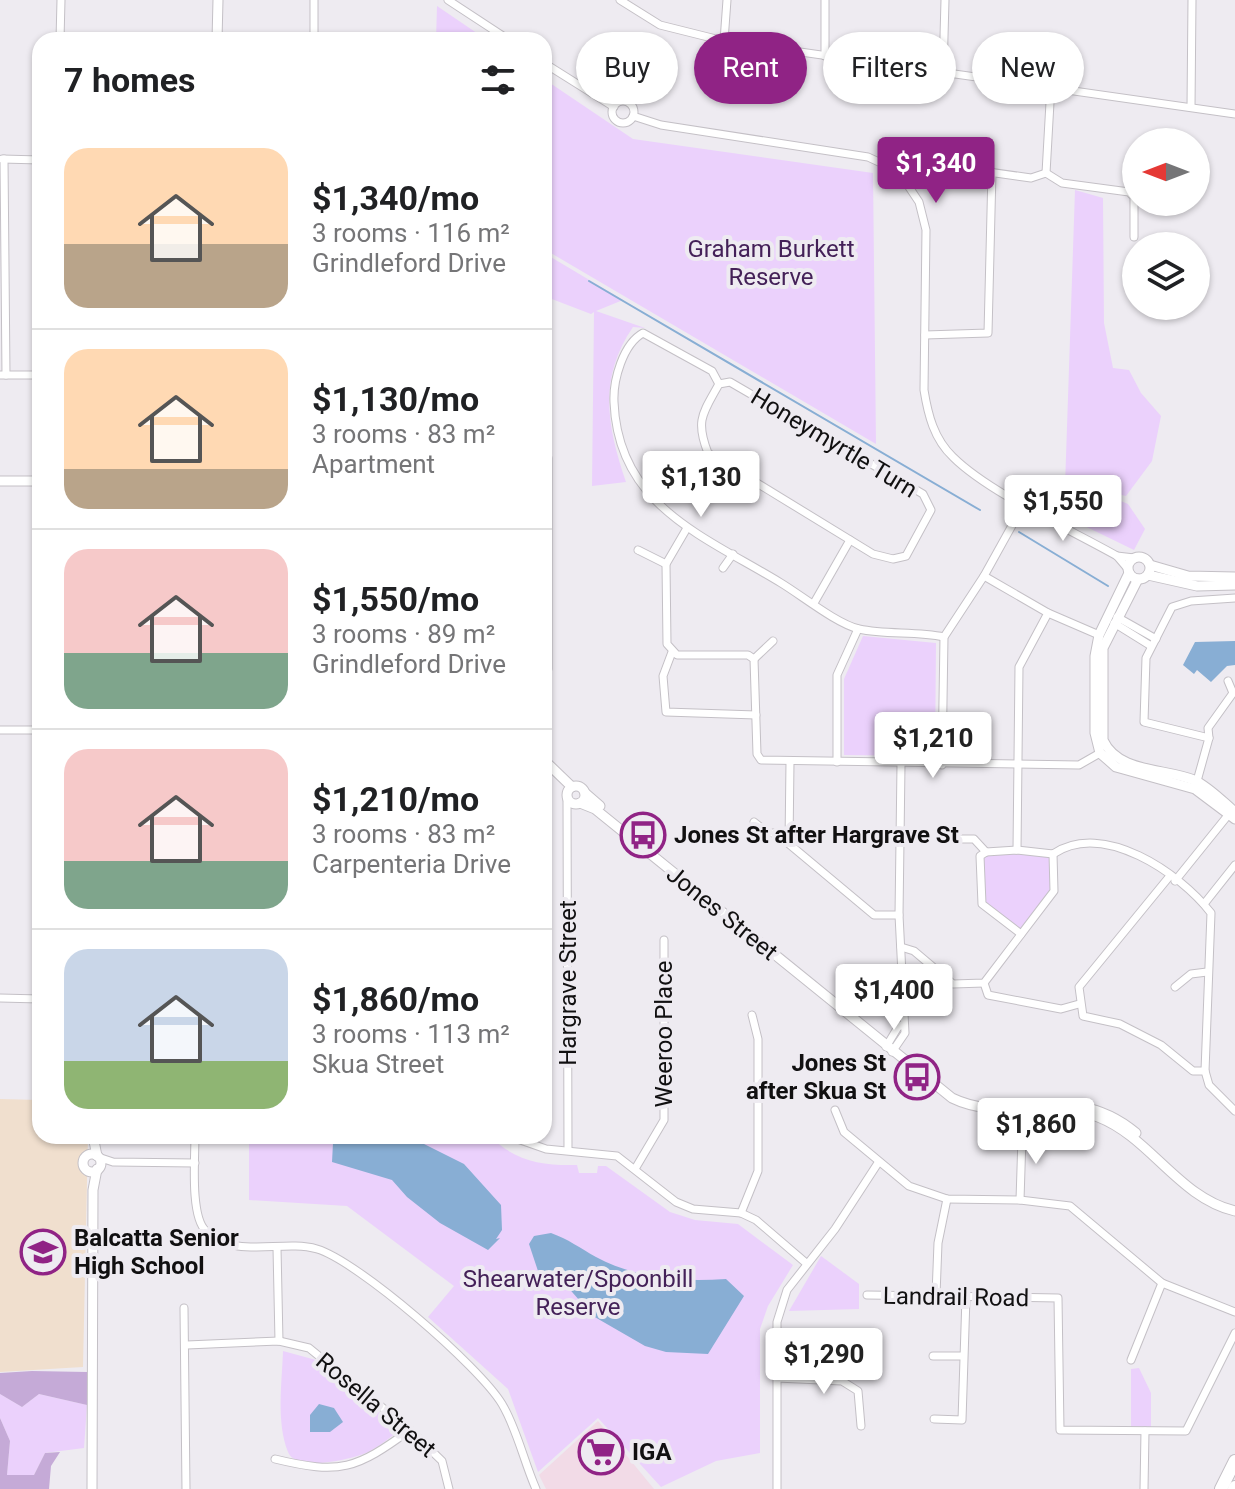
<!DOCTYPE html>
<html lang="en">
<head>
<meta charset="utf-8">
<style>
	body { margin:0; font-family:Roboto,sans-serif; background:#f6f6f6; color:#202124; height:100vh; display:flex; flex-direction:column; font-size:30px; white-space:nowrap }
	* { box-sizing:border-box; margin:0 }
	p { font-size:26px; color:#757577 }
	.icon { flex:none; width:44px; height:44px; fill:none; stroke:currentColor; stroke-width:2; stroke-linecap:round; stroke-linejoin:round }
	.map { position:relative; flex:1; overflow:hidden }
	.details { position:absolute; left:32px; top:32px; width:520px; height:1112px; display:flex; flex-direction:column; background:#fff; border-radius:24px; box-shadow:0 2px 6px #0004 }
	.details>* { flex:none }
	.guide { position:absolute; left:576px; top:32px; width:538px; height:72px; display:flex; gap:16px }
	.needle { width:52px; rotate:270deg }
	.tools { position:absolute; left:1122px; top:128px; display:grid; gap:16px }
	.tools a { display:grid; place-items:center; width:88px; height:88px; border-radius:50%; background:#fff; box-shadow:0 2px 6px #0004; font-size:40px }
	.price { position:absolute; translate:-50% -68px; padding:0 18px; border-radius:8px; background:#fff; color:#222; font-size:26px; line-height:52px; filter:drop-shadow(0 2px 4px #0008) }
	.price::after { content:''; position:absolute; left:50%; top:48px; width:24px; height:18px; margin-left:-12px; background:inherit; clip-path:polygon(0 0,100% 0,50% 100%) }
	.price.active { background:#902385; color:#fff }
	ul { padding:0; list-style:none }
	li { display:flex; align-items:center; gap:24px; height:200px; padding:0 32px }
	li+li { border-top:2px solid #e0e0e0 }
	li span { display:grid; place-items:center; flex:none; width:224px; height:160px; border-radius:24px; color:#555 }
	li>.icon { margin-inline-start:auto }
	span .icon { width:96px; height:96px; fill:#fffc; stroke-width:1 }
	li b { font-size:34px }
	h2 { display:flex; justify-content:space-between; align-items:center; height:96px; padding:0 32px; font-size:34px }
	.pill { padding:0 28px; border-radius:36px; background:#fff; box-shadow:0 2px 6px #0004; font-size:28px; line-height:72px }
	.pill.active { background:#902385; color:#fff }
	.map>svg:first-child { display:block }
	.commercial { fill:#f2dbe7 }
	.education { fill:#f0dfce }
	.green { fill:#ebd1fc }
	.forest { fill:#c5aad7 }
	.water { fill:#88aed4 }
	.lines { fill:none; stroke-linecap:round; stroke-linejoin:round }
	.stream { stroke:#88aed4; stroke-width:2 }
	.minor-casing { stroke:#c4c0c6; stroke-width:9 }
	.tertiary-casing { stroke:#c4c0c6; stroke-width:11 }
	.trunk-casing { stroke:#c4c0c6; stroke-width:14 }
	.minor { stroke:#fff; stroke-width:7 }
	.tertiary { stroke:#fff; stroke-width:9 }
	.trunk { stroke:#fff; stroke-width:12 }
	.labels { text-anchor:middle; stroke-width:8; stroke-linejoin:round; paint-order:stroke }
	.park-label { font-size:24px; fill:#442158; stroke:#eeebf1 }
	.street-label { font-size:24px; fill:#111011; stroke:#eeebf1 }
	.poi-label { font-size:24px; font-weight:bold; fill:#111011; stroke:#eeebf1; text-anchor:start }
</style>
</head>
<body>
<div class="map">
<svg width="1235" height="1489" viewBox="0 0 1235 1489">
	<rect width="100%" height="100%" fill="#eeebf1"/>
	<polygon class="commercial" points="598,1421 627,1456 654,1489 546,1489 539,1475"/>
	<polygon class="education" points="0,1099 40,1100 40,1136 88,1136 83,1367 0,1372"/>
	<g class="green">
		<polygon points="437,6 487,40 436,40"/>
		<polygon points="544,79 633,139 873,173 876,444 544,249"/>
		<polygon points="1075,190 1103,198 1104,323 1113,368 1129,370 1141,393 1161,416 1152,461 1126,496 1113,493 1111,497 1128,504 1145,529 1134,550 1064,516"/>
		<path d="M544 253 623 300 596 311 645 328 633 327C598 378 607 426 626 482L592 486 594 312 591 314 544 296Z"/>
		<polygon points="863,636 936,643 935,756 844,755 844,679"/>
		<polygon points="986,852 1053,854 1054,891 1021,934 982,904 980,856"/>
		<path d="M249 1136H490C514 1161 543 1166 577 1165L579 1173H597L598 1166H606L670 1212 695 1220 738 1224 793 1265 768 1306 760 1329V1453L716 1461 661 1487 598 1418 538 1472 508 1389 428 1317 454 1286 347 1206 249 1200Z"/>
		<polygon points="821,1256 859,1284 859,1309 789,1311"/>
		<path d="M283 1351 316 1360 394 1424 396 1433C388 1439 379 1446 370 1451 355 1459 296 1473 288 1452 276 1422 282 1382 283 1351Z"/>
		<polygon points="1139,1368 1151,1393 1151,1427 1131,1427 1131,1369"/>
		<polygon points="0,1394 22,1407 39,1394 87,1405 84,1448 45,1453 34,1475 7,1475 10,1441 0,1418"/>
	</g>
	<g class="forest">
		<polygon points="32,1371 87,1372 87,1405 39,1394 22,1407 0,1394 0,1373"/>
		<polygon points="0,1418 10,1441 7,1475 34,1475 45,1453 60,1452 51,1466 49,1489 0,1489"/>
	</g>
	<g class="water">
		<polygon points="1235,641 1235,665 1227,666 1211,682 1197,670 1194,674 1183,665 1195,642"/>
		<polygon points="346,1136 405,1136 420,1142 464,1164 501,1205 502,1230 496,1239 500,1238 488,1250 440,1223 407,1197 392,1180 332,1162 333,1143"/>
		<path d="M551 1233C568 1239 580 1248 596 1257 638 1279 680 1282 726 1279L744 1296 708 1354 666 1352 645 1346 593 1316 566 1285 539 1274 529 1244 534 1236Z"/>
		<polygon points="319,1404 334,1408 343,1422 330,1432 310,1432 310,1415"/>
	</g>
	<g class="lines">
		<g class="stream">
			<polyline points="589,281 980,510"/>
			<polyline points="1019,532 1108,586"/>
		</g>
		<g class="minor-casing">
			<g id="minor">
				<polyline points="314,0 314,40"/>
				<polyline points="448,0 509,40"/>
				<polyline points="620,0 660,25 724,41 1235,114"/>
				<polyline points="60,40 61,0"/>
				<polyline points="724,41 727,0"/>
				<polyline points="825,56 825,0"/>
				<polyline points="544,63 614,107"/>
				<polyline points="943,73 945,0"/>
				<circle cx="623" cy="112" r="11"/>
				<polyline points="1191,107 1192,0"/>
				<path d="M633 116 661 125 868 157 894 169 903 178 919 202 926 230 924 390C928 415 934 439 953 457 988 492 1071 530 1117 556L1128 569"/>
				<polyline points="2,159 40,160"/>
				<polyline points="4,159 6,375"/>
				<polyline points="1046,173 1062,183 1129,192 1134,197 1134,237"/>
				<polyline points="1046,173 1051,85"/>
				<polyline points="903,178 925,163 1031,178 1046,173"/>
				<polyline points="925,335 988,333 992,172"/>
				<polyline points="544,363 547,362"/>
				<polyline points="0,375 40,375"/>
				<path d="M730 382 923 494 931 510 906 556 893 559 873 554 708 453C695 420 703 413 719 384Z"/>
				<path d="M719 384 712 371 643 333C623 344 613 380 614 402 618 506 704 536 781 583 801 595 837 624 859 629 886 635 916 631 944 637"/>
				<polyline points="548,458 548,669"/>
				<polyline points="687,528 666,564 667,644 677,655 748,655 754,659 757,754 761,760 1079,765 1100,753"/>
				<polyline points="638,550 666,564"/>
				<polyline points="1117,556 1134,558"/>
				<polyline points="723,568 733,554"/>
				<polyline points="984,576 1048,613 1099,635"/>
				<polyline points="814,603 850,540"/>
				<polyline points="1117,617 1156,639"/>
				<polyline points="1114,623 1151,646"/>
				<polyline points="672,652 663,676 666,712 756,715"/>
				<polyline points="754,659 773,641"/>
				<polyline points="0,730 40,730"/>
				<polyline points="1209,738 1208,728 1233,693 1228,681"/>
				<polyline points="790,762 789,844 874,915 899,915"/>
				<polyline points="837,762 837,675 858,629"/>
				<polyline points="942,765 944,637 984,576 1024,504"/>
				<polyline points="1197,781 1209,738 1144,722 1146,658 1172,607 1191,601 1235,598"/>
				<polyline points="567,798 568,1150"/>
				<polyline points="754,822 768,833 789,833"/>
				<polyline points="961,839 974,839 986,852"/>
				<polyline points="1017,850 1019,667 1048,613"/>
				<polyline points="986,852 980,856 982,904 1021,934"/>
				<polyline points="986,852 1017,850 1053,854"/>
				<path d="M1053 854C1103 820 1180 873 1211 913L1205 1071"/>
				<polyline points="1169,877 1079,987 1083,1016 1120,1024 1161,1045 1193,1071 1205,1071 1209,1085 1235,1111"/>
				<polyline points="1175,881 1229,814"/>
				<polyline points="1204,904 1235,865"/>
				<polyline points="901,947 914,951 953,984 984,983 1054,891 1053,854"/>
				<polyline points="984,983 988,995 1061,1009 1079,1004"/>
				<polyline points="1175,987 1191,974 1207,972"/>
				<polyline points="0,998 40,999"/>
				<polyline points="886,1047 898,1027 904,1024"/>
				<polyline points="892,1052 905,1033 899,915 901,765"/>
				<polyline points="1017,1107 1020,1132"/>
				<polyline points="835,1110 844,1132 909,1186 947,1199 1020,1200 1070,1206 1162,1283 1235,1312"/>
				<path d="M195 1136C195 1157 190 1217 206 1231 237 1260 281 1239 317 1249 358 1261 480 1367 502 1404 517 1429 524 1462 536 1489"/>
				<polyline points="509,1136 546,1149 617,1156 676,1202 693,1209 741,1213 756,1220 806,1263"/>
				<polyline points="98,1157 113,1162 195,1163"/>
				<polyline points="635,1169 664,1120 664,940"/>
				<polyline points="1020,1200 1023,1106"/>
				<polyline points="741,1213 758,1171 758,1039 752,1015"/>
				<polyline points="277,1248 279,1341"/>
				<polyline points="867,1295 1058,1298 1060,1430 1186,1431 1235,1333"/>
				<polyline points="936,1295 938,1243 947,1199"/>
				<polyline points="184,1308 186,1489"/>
				<polyline points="187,1345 279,1341 309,1348 410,1430 442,1461 449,1489"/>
				<polyline points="933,1356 962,1356"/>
				<polyline points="1131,1360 1162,1283"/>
				<polyline points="777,1378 842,1381 858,1391 861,1426"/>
				<polyline points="934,1419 962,1420 966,1297"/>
				<path d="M275 1459C341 1475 356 1469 410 1430"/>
				<polyline points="777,1489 777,1322 787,1290 835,1229 878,1163"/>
				<polyline points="1144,1489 1145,1431"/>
			</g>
		</g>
		<g class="tertiary-casing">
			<g id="tertiary">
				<polyline points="217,40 218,0"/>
				<polyline points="0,481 40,481"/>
				<circle cx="1139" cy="568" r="11"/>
				<polyline points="1150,565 1188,576 1235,577"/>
				<polyline points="1129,573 1099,635 1095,656 1095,733 1100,753 1116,767 1195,789 1235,819"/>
				<polyline points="1148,575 1197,586 1235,585"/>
				<path d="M1138 579 1103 648V740C1118 773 1164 768 1194 780 1209 787 1222 801 1235 812"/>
				<polyline points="544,760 572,787"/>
				<circle cx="576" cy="795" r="9"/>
				<polyline points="585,793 600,806"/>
				<path d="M580 803 595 809 952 1098C999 1121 1050 1098 1098 1117 1150 1137 1179 1198 1235 1211"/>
				<path d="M995 1105C1047 1104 1093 1096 1136 1133"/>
				<polyline points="93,1136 97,1156"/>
				<circle cx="92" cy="1163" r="9"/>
				<polyline points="92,1489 93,1190 97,1169"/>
			</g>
		</g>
		<g class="trunk-casing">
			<g id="trunk">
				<polyline points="1221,1489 1235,1461"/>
				<polyline points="1234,1489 1235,1487"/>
			</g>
		</g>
		<use href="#minor" class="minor"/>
		<use href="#tertiary" class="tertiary"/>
		<use href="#trunk" class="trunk"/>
	</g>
	<defs>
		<g id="bus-ring" transform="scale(2.3)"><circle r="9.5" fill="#eeebf1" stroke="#902385" stroke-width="1.5"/><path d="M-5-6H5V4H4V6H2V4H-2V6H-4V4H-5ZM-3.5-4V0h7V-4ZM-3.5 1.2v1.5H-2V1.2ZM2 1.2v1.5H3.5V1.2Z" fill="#902385"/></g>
		<g id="school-ring" transform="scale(2.3)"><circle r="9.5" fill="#eeebf1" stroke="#902385" stroke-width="1.5"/><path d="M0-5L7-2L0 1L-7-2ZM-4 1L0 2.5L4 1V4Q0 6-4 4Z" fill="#902385"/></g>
		<g id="supermarket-ring" transform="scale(2.3)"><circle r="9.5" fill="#eeebf1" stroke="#902385" stroke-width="1.5"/><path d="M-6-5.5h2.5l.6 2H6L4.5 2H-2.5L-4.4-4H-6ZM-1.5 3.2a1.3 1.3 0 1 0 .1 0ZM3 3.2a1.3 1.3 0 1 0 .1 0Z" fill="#902385"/></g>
	</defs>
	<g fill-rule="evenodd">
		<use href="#bus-ring" x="643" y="835"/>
		<use href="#bus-ring" x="917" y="1077"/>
		<use href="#school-ring" x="43" y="1252"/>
		<use href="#supermarket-ring" x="601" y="1452"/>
	</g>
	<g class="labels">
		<g class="park-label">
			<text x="771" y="257">Graham Burkett<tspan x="771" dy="28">Reserve</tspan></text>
			<text x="578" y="1287">Shearwater/Spoonbill<tspan x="578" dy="28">Reserve</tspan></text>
		</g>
		<g class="street-label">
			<text transform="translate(834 443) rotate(31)" y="8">Honeymyrtle Turn</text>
			<text transform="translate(722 913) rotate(39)" y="8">Jones Street</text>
			<text transform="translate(568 983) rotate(-90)" y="8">Hargrave Street</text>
			<text transform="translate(664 1034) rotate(-90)" y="8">Weeroo Place</text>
			<text transform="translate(956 1297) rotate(1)" y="8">Landrail Road</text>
			<text transform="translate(376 1405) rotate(40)" y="8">Rosella Street</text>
		</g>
		<g class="poi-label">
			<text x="674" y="843">Jones St after Hargrave St</text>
			<text x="886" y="1071" text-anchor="end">Jones St<tspan x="886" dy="28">after Skua St</tspan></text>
			<text x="74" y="1246">Balcatta Senior<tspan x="74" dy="28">High School</tspan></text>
			<text x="632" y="1460">IGA</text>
		</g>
	</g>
</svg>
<div class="tools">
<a><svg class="needle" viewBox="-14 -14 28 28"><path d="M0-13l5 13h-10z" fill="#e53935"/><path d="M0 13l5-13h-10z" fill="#757577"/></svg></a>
<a><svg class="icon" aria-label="layers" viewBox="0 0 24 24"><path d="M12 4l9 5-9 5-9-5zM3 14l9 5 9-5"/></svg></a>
</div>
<b class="price active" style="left:936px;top:205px">$1,340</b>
<b class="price" style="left:701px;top:519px">$1,130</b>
<b class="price" style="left:1063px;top:543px">$1,550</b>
<b class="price" style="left:933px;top:780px">$1,210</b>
<b class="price" style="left:894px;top:1032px">$1,400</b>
<b class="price" style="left:1036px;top:1166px">$1,860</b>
<b class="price" style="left:824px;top:1396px">$1,290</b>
<div class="guide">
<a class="pill">Buy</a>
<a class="pill active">Rent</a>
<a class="pill">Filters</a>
<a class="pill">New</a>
</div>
<section class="details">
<h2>7 homes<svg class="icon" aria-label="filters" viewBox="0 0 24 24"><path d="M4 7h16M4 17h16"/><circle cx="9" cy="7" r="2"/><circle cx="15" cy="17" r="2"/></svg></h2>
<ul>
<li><span style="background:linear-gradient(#ffd9b3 60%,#b9a48a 0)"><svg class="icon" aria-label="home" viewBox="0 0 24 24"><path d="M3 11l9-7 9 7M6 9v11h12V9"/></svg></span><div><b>$1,340/mo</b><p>3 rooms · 116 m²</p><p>Grindleford Drive</p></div></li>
<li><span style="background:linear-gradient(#ffd9b3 75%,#b9a48a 0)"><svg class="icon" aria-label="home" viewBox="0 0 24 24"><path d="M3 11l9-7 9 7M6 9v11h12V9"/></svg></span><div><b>$1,130/mo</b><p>3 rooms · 83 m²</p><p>Apartment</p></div></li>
<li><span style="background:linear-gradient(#f6c9c9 65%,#7fa58c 0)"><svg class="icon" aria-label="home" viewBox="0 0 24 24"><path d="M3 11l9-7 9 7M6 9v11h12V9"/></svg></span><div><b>$1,550/mo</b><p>3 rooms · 89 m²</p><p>Grindleford Drive</p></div></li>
<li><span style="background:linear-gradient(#f6c9c9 70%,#7fa58c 0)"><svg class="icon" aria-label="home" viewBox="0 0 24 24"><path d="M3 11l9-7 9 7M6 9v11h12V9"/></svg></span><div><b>$1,210/mo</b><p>3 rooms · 83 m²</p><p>Carpenteria Drive</p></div></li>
<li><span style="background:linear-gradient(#c9d6e8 70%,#8fb573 0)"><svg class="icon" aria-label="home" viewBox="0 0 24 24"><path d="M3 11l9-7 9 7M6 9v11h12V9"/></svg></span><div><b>$1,860/mo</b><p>3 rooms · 113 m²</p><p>Skua Street</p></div></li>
</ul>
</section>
</div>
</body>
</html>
